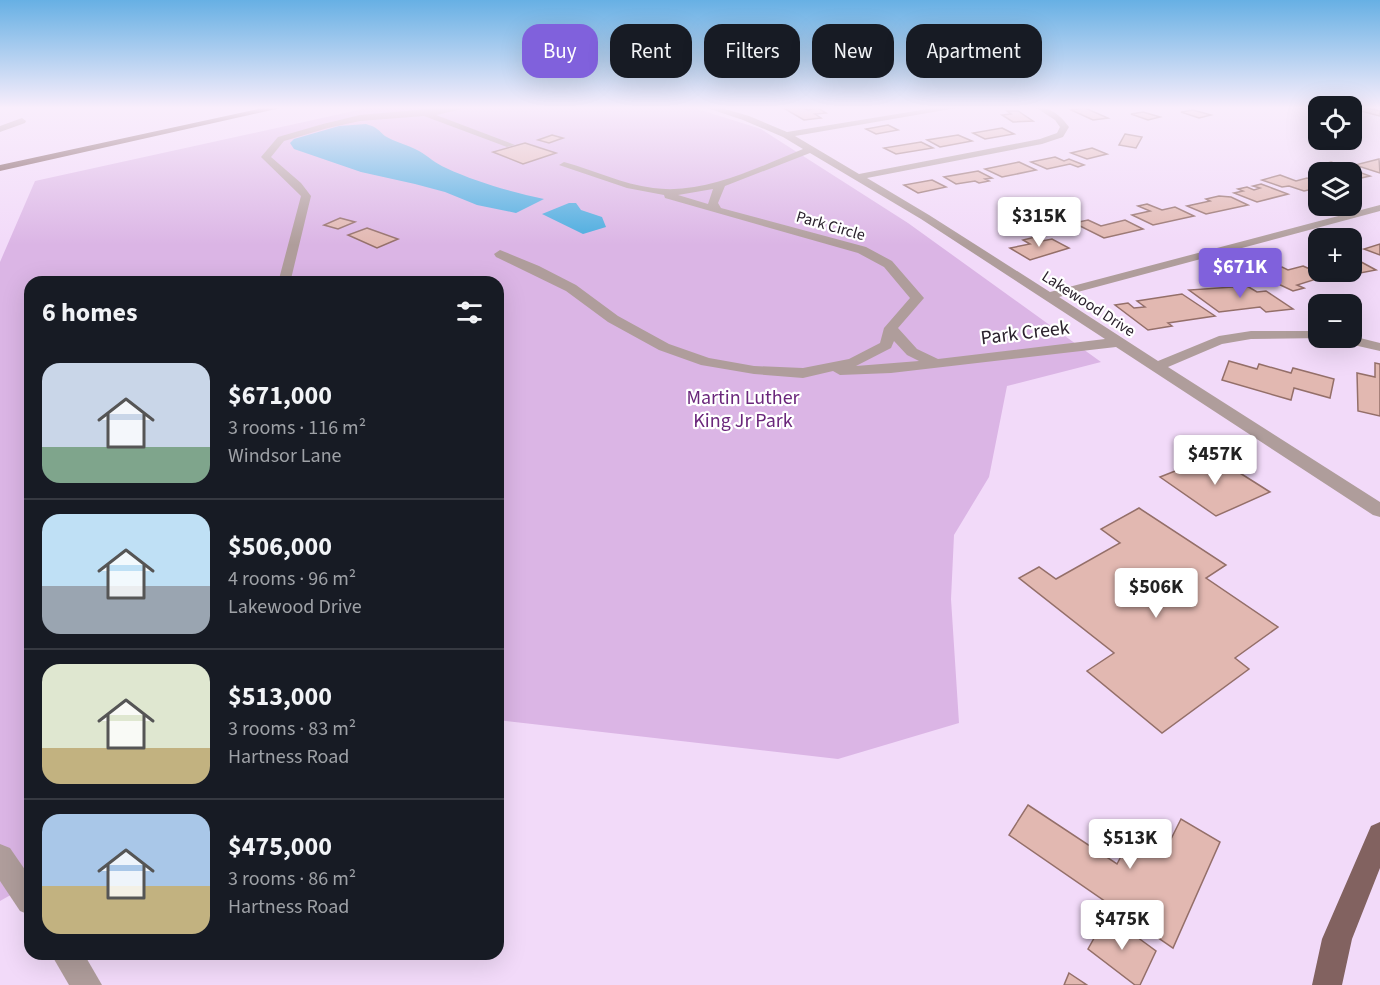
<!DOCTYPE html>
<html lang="en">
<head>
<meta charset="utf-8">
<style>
	body { margin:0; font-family:"Source Sans 3",sans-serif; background:#20242c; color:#f1f3f6; height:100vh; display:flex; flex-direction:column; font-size:22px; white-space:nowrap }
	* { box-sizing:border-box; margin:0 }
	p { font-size:20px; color:#9ea1a6 }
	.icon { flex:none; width:33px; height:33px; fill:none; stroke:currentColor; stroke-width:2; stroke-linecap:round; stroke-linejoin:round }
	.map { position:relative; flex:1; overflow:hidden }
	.side { position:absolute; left:24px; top:276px; width:480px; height:684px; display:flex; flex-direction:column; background:#171b24; border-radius:18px; box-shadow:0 6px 24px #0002 }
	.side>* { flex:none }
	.guide { position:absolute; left:522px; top:24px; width:570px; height:54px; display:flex; gap:12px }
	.controls { position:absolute; left:1308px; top:96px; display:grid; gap:12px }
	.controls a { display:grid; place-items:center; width:54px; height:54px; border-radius:12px; background:#171b24; box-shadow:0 6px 24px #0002; font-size:30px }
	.price { position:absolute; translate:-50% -51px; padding:0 14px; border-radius:6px; background:#fff; color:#222; font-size:20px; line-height:39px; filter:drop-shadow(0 2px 3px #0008) }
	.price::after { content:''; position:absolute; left:50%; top:36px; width:18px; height:14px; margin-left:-9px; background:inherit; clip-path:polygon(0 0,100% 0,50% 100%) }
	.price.current { background:#8061dc; color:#fff }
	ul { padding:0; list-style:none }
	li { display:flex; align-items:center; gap:18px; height:150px; padding:0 18px }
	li+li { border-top:2px solid #363941 }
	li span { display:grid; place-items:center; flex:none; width:168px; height:120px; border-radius:18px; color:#555 }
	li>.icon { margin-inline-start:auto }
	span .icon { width:72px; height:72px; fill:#fffc; stroke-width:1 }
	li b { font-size:26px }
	h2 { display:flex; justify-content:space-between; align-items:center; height:72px; padding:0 18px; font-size:26px }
	.chip { padding:0 21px; border-radius:18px; background:#171b24; box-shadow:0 6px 24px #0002; font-size:21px; line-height:54px }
	.chip.current { background:#8061dc; color:#fff }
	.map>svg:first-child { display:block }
	.green { fill:#dbb5e5 }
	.water { fill:#47abde }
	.building { fill:#e2b8b1; stroke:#946f69; stroke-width:1.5 }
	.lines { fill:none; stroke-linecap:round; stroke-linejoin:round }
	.minor { fill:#af9d9b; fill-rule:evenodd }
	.major { fill:#826260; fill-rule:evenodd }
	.highway { fill:#714d4b; fill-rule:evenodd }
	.labels { text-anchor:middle; stroke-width:4.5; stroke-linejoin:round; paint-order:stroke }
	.far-street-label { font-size:16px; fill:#2a212c; stroke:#fff }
	.street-label { font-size:20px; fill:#2a212c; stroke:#fff }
	.park-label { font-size:20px; fill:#6a267b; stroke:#fff }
</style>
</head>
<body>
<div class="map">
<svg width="1380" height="985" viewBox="0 0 1380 985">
	<rect width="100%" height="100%" fill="#f2daf9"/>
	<polygon class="green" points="372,107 691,107 761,129 908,223 1101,362 1007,386 989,477 954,535 951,599 959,723 838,759 498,720 498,282 30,282 30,884 0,901 0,262 35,181"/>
	<g class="water">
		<path d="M366 124C377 127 378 130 385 136 394 142 409 145 419 151 428 156 436 164 446 168 476 182 511 192 544 199L516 213 477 205 445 192 415 184 361 172 294 149 290 143 294 139 339 126Z"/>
		<polygon points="569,203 576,203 581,210 602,217 606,227 583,234 542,214"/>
	</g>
	<g class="building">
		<polygon points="799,107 808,110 818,108 826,113 815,114 821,118 804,120 785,109"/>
		<polygon points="1085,108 1108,118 1093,120 1071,110"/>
		<polygon points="1367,108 1380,111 1380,116 1357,110"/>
		<polygon points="1193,110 1211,115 1199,118 1181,112"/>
		<polygon points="1007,111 1018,111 1033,121 1013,122 1002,115 1011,114"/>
		<polygon points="1143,112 1160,117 1148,120 1131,114"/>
		<polygon points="888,125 898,130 876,134 866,129"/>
		<polygon points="1002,128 1014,134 985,139 973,133"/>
		<polygon points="1125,134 1142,137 1136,148 1119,145"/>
		<polygon points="552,135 563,138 549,143 538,140"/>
		<polygon points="958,135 972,141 940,147 927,140"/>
		<polygon points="921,142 933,148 896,154 884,148"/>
		<polygon points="525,143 556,153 523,164 493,152"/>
		<polygon points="1092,148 1107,154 1087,159 1071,153"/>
		<polygon points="1055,157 1064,161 1069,159 1084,165 1078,167 1070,164 1047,169 1031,162"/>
		<polygon points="1379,159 1380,173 1355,165"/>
		<polygon points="1019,162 1036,170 1002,177 985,169"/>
		<polygon points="1331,162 1370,176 1352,180 1352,172 1320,172 1334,169 1320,165"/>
		<polygon points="978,171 992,178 985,179 989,181 979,183 975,181 956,184 944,177"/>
		<polygon points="1280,175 1296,181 1307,178 1318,182 1318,188 1304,191 1289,186 1282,187 1262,180"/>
		<polygon points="932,180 946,187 918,193 904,185"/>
		<polygon points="1261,184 1288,194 1257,202 1234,193 1243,191 1238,189 1247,187 1254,190 1260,188 1253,186"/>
		<polygon points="1219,196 1231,197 1248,205 1206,214 1187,206 1210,201 1206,199"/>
		<polygon points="1034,200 1046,206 1030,210 1018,204"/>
		<polygon points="1147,204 1162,210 1175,207 1194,216 1153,225 1132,215 1150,211 1138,206"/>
		<polygon points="340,218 355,222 338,229 324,225"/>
		<polygon points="1088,220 1101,226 1125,220 1143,229 1104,238 1074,223"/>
		<polygon points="367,228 398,239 377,248 348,235"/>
		<polygon points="1035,237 1042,241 1052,239 1069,248 1030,260 1010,248 1030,244 1023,240"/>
		<polygon points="1380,244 1380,255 1364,249"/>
		<polygon points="1352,257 1376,270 1339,277 1325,272 1352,272"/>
		<polygon points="1303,266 1326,276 1297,285 1304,288 1293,291 1257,274 1282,267 1288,270"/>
		<polygon points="1247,286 1257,292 1266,291 1293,309 1266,312 1260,307 1219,312 1189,290"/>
		<polygon points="1182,294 1215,316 1168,323 1172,326 1148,330 1115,305 1128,303 1134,308 1145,307 1137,301"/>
		<polygon points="1229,361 1257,369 1259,364 1291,373 1293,368 1334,379 1330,398 1294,388 1291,400 1222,380"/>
		<polygon points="1375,363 1380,364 1380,416 1358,411 1357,373 1375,377"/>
		<polygon points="1213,456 1270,492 1216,516 1160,477"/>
		<polygon points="1139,508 1226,565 1206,578 1278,627 1235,658 1249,669 1162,733 1087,671 1114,653 1019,578 1039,567 1056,579 1120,543 1101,529"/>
		<polygon points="1028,805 1117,864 1137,826 1168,845 1181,819 1220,842 1173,948 1009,835"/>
		<polygon points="1107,915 1156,951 1140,985 1135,985 1088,949"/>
		<polygon points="1069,973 1087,985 1064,985"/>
	</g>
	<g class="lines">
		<g class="minor">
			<polygon points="451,107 471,107 436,115 515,145 507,147 424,116 360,121 328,128 284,141 271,157 301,183 311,196 291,279 288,282 281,282 279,279 301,196 261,157 278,137 323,124 360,115"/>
			<path d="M704 107H718L749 116 787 132 940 107H962L795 136 859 174 1040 139 1057 133 1060 127 1055 120 1035 107C1051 107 1060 115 1069 127L1063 137 1042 144 867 178 929 215 1050 292 1380 205V211L1059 297 1158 361 1219 336 1251 331H1318V338H1323L1251 339 1222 344 1168 367 1380 502V517L1373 515 1116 347 891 373 840 375 833 371 803 378 754 374 701 365 659 350 608 322 566 291 496 257 494 254 500 250 539 266 576 285 618 316 669 344 709 358 754 366 803 368 849 359 880 343 884 328 910 298 884 267 858 253 665 198 664 195 627 188 559 165 564 162C594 170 622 184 653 188 705 195 756 168 803 149L783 137 743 120ZM810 153 921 219 1105 339 938 359 917 349 898 328 924 298 892 261 866 247 721 208 718 203 725 186ZM713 189 708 204 678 195ZM894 341 907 355 919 361 856 366 891 348Z"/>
			<polygon points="22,118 26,121 25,123 0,132 0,126"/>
			<polygon points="1352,336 1380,343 1380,351 1336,341 1334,338"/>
			<polygon points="0,844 10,848 30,877 30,915 20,911 0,881"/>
			<polygon points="51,954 84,954 102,985 69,985"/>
		</g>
		<polygon class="major" points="1380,822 1380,868 1352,939 1342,985 1312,985 1322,939 1371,826"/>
		<polygon class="highway" points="268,107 285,107 0,171 0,165"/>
	</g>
	<linearGradient id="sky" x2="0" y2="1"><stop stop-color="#67b0e4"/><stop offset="0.44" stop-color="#f9eefc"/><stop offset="1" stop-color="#f9eefc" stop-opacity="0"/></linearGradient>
	<rect width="1380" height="245" fill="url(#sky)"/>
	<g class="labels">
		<g class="far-street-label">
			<text transform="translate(831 225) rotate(16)" y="6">Park Circle</text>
			<text transform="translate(1089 303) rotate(33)" y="6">Lakewood Drive</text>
		</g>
		<g class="street-label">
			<text transform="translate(1025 332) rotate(-7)" y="7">Park Creek</text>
		</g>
		<g class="park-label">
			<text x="743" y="404">Martin Luther<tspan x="743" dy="23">King Jr Park</tspan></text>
		</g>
	</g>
</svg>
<div class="controls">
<a><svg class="icon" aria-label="locate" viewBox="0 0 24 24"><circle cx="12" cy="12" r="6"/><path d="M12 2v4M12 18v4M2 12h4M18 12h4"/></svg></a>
<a><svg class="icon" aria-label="layers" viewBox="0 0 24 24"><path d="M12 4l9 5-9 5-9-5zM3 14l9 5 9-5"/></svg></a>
<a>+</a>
<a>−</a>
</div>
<b class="price" style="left:1039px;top:248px">$315K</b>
<b class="price current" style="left:1240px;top:299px">$671K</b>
<b class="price" style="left:1215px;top:486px">$457K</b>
<b class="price" style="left:1156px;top:619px">$506K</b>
<b class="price" style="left:1130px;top:870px">$513K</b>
<b class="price" style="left:1122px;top:951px">$475K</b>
<div class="guide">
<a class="chip current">Buy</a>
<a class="chip">Rent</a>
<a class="chip">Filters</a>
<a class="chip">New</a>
<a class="chip">Apartment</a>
</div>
<section class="side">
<h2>6 homes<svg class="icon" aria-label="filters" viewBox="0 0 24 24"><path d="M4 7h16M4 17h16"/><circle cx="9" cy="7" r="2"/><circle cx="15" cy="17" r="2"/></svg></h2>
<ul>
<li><span style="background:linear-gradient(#c9d6e8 70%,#7fa58c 0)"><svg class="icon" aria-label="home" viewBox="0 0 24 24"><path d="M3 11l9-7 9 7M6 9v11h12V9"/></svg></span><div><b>$671,000</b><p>3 rooms · 116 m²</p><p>Windsor Lane</p></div></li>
<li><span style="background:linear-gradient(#bfe0f5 60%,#9aa5b1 0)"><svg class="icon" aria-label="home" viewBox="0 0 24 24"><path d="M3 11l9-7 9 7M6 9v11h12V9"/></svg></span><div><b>$506,000</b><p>4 rooms · 96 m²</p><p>Lakewood Drive</p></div></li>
<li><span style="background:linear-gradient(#dfe7d0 70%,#c2b280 0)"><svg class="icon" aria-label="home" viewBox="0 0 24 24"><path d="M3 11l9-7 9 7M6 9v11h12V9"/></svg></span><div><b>$513,000</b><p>3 rooms · 83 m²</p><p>Hartness Road</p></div></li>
<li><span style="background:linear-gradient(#a9c7e8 60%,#c2b280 0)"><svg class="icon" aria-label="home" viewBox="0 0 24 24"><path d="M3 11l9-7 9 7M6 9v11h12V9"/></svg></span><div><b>$475,000</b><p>3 rooms · 86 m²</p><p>Hartness Road</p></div></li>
</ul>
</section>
</div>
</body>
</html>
